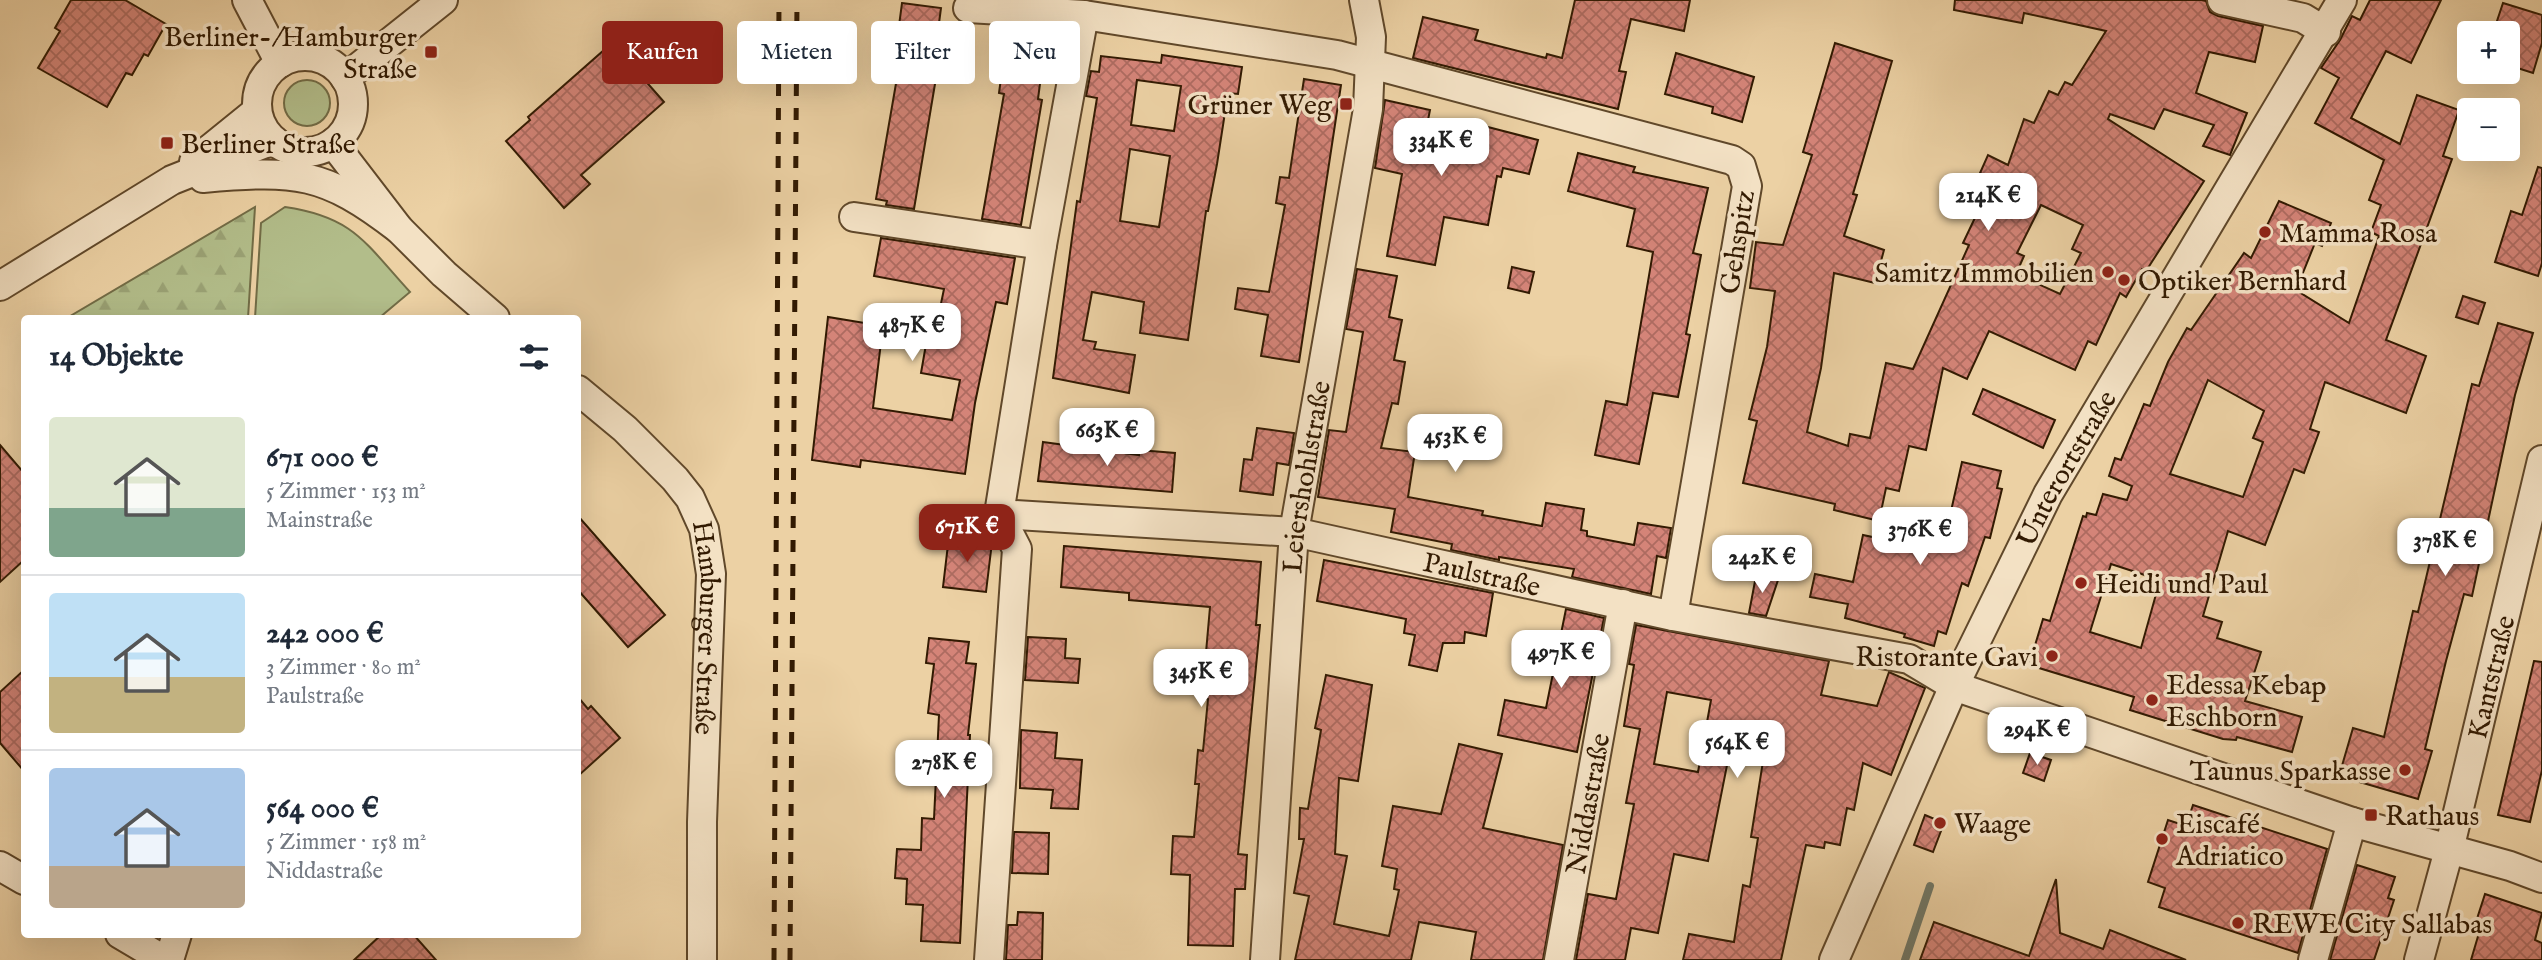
<!DOCTYPE html>
<html lang="de">
<head>
<meta charset="utf-8">
<style>
	body { margin:0; font-family:"IM FELL English",serif; background:#f2f2f3; color:#1f2937; height:100vh; display:flex; flex-direction:column; font-size:26px; white-space:nowrap }
	* { box-sizing:border-box; margin:0 }
	p { font-size:23px; color:#747a83 }
	.icon { flex:none; width:38px; height:38px; fill:none; stroke:currentColor; stroke-width:2; stroke-linecap:round; stroke-linejoin:round }
	.map { position:relative; flex:1; overflow:hidden }
	.sheet { position:absolute; left:21px; top:315px; width:560px; height:623px; display:flex; flex-direction:column; background:#fff; border-radius:7px; box-shadow:0 7px 28px #0002 }
	.sheet>* { flex:none }
	.guide { position:absolute; left:602px; top:21px; width:665px; height:63px; display:flex; gap:14px }
	.fabs { position:absolute; left:2457px; top:21px; display:grid; gap:14px }
	.fabs a { display:grid; place-items:center; width:63px; height:63px; border-radius:7px; background:#fff; box-shadow:0 7px 28px #0002; font-size:35px }
	.price { position:absolute; translate:-50% -60px; padding:0 16px; border-radius:14px; background:#fff; color:#222; font-size:23px; line-height:46px; filter:drop-shadow(0 2px 4px #0008) }
	.price::after { content:''; position:absolute; left:50%; top:42px; width:21px; height:16px; margin-left:-10px; background:inherit; clip-path:polygon(0 0,100% 0,50% 100%) }
	.price.active { background:#8f2418; color:#fff }
	ul { padding:0; list-style:none }
	li { display:flex; align-items:center; gap:21px; height:175px; padding:0 28px }
	li+li { border-top:2px solid #e0e1e3 }
	li span { display:grid; place-items:center; flex:none; width:196px; height:140px; border-radius:7px; color:#555 }
	li>.icon { margin-inline-start:auto }
	span .icon { width:84px; height:84px; fill:#fffc; stroke-width:1 }
	li b { font-size:30px }
	h2 { display:flex; justify-content:space-between; align-items:center; height:84px; padding:0 28px; font-size:30px }
	.chip { padding:0 24px; border-radius:7px; background:#fff; box-shadow:0 7px 28px #0002; font-size:24px; line-height:63px }
	.chip.active { background:#8f2418; color:#fff }
	.map>svg:first-child { display:block }
	.green { fill:#b2bd8a; stroke:#726c46; stroke-width:2 }
	.forest { fill:url(#forest-firs); stroke:#726c46; stroke-width:2 }
	.lines { fill:none; stroke-linecap:round; stroke-linejoin:round }
	.stream { stroke:#707868; stroke-width:8 }
	.building { fill:url(#building-cross-hatch); stroke:#321a02; stroke-width:2; fill-rule:evenodd }
	.minor-casing { stroke:#60482a; stroke-width:32 }
	.minor { stroke:#f3e1c4; stroke-width:28 }
	.rail { stroke:#321a02; stroke-width:5; stroke-dasharray:12 12; stroke-linecap:butt }
	.poi-dot { fill:#8f2418; stroke:#f3e1c4; stroke-width:2.5 }
	.labels { text-anchor:middle; stroke-width:7; stroke-linejoin:round; paint-order:stroke }
	.poi-label { font-size:28px; fill:#321a02; stroke:#f3e1c4; text-anchor:start }
	.street-label { font-size:28px; fill:#321a02; stroke:#f3e1c4 }
</style>
</head>
<body>
<div class="map">
<svg width="2542" height="960" viewBox="0 0 2542 960">
	<defs>
		<pattern id="forest-firs" width="22" height="20" patternUnits="userSpaceOnUse" patternTransform="scale(1.75)"><rect width="22" height="20" fill="#b2bd8a"/><path d="M5 1l3.5 6h-7zM16 11l3.5 6h-7z" fill="#9aa275"/></pattern>
		<pattern id="building-cross-hatch" width="8" height="8" patternUnits="userSpaceOnUse" patternTransform="scale(1.75)"><rect width="8" height="8" fill="#d48478"/><path d="M0 0l8 8M0 8l8-8" fill="none" stroke="#ad6b60"/></pattern>
	</defs>
	<rect width="100%" height="100%" fill="#ecd1a4"/>
	<filter id="stains"><feTurbulence type="fractalNoise" baseFrequency=".00286" numOctaves="4"/><feColorMatrix values="0 0 0 0 .2 0 0 0 0 .09 0 0 0 0 .02 0 0 0 .5 -.17"/></filter>
	<radialGradient id="worn" r=".72"><stop offset=".6" stop-color="#630" stop-opacity="0"/><stop offset="1" stop-color="#630" stop-opacity=".3"/></radialGradient>
	<g class="green">
		<circle cx="307" cy="103" r="23"/>
		<path d="M285 207C354 217 365 243 410 292L379 318H255L261 223Z"/>
	</g>
	<polygon class="forest" points="255,207 248,318 67,318"/>
	<g class="lines">
		<polyline class="stream" points="1905,960 1930,886"/>
	</g>
	<g class="building">
		<polygon points="71,0 125,0 166,24 148,56 144,54 132,75 126,73 107,107 38,68 60,31 55,28"/>
		<polygon points="1575,0 1690,0 1684,31 1631,19 1619,71 1626,72 1618,109 1413,58 1423,17 1478,30 1475,40 1546,58 1547,54 1562,58"/>
		<path d="M1955 0H2201L2206 1 2210 12 2218 16 2263 26 2255 62 2209 52 2196 93 2247 113 2230 155 2203 146 2214 125 2164 109 2154 129 2110 114 2108 119 2204 181 2146 271 2142 269 2126 297 2120 293 2096 345 2088 341 2075 370 1989 331 1967 379 1943 368 1926 450 1909 446 1899 491 1886 488 1879 521 1834 510 1835 504 1743 483 1757 421 1749 419 1767 347 1775 291 1750 288 1756 242 1783 245 1812 155 1803 152 1835 43 1892 61 1853 194 1857 195 1844 236 1884 250 1875 283 1834 273 1821 368 1807 432 1848 446 1850 434 1870 438 1886 363 1913 369 1969 245 1963 243 1993 180 1980 173 1988 155 2008 165 2024 119 2034 123 2049 91 2058 95 2065 82 2072 85 2106 31 2024 13 2022 23 1954 10ZM2041 205 2083 225 2072 249 2081 253 2060 294 2016 274 2024 256 2017 253Z"/>
		<path d="M2370 0H2441L2411 63 2386 51 2351 118 2400 144 2417 95 2459 110 2443 156 2452 159 2386 340 2426 356 2406 413 2325 382 2310 429 2319 432 2304 473 2294 469 2265 545 2228 531 2203 616 2222 622 2217 638 2261 652 2245 701 2302 717 2292 752 2237 737 2236 740 2223 739 2130 710 2134 697 2029 665 2043 619 2050 621 2083 516 2086 517 2087 513 2096 515 2103 494 2127 500 2132 486 2109 476 2115 458 2121 460 2144 404 2150 406 2168 362 2187 328 2191 330 2244 253 2251 258 2279 201 2331 223 2322 246 2315 243 2296 290 2349 323 2379 236 2371 232 2381 205 2369 200 2384 160 2315 123 2339 78 2321 68 2340 40 2352 16 2360 20ZM2208 380 2264 411 2253 438 2263 442 2243 497 2170 474ZM2111 564 2160 580 2141 648 2090 632Z"/>
		<polygon points="902,3 941,8 932,76 936,78 914,209 886,205 887,201 876,199 898,72 893,71"/>
		<polygon points="2503,3 2542,15 2542,43 2533,73 2508,65 2508,33 2493,33"/>
		<polygon points="1008,27 1047,30 1038,99 1042,100 1021,225 982,219 1004,94 999,93"/>
		<polygon points="612,43 664,102 581,175 590,184 564,208 506,141 530,120 528,117"/>
		<polygon points="1676,53 1754,77 1742,122 1712,113 1713,107 1665,94"/>
		<path d="M1162 55 1242 67 1238 94 1228 93 1217 164 1208 211H1206L1188 340 1140 333 1144 302 1092 292 1083 340 1096 342 1094 349 1135 355 1129 393 1053 378 1077 201 1080 202 1097 98 1086 96 1091 71 1099 72 1101 56 1161 63ZM1137 80 1181 86 1174 131 1131 125ZM1130 149 1170 156 1159 227 1120 221Z"/>
		<polygon points="1304,79 1341,85 1299,362 1261,356 1268,315 1235,309 1238,288 1269,292 1285,205 1276,203 1280,177 1289,178"/>
		<polygon points="1385,100 1430,110 1424,140 1478,151 1484,126 1538,140 1529,174 1503,168 1501,177 1497,176 1488,225 1444,217 1435,265 1387,256 1402,174 1375,168"/>
		<polygon points="1578,153 1635,167 1633,172 1708,188 1693,253 1701,255 1686,334 1690,335 1678,397 1653,393 1639,464 1595,455 1606,401 1627,405 1653,252 1627,246 1635,209 1568,191"/>
		<polygon points="2538,167 2542,168 2542,263 2538,276 2495,262 2511,211 2522,215"/>
		<polygon points="881,238 1015,258 1007,304 996,302 975,403 965,474 861,460 860,467 812,460 828,317 883,326 873,408 952,420 960,380 921,373 929,327 936,328 944,289 874,276"/>
		<polygon points="1512,267 1534,272 1529,293 1508,288"/>
		<polygon points="1357,269 1397,276 1389,317 1402,320 1394,360 1405,362 1398,404 1392,403 1381,448 1415,452 1408,497 1483,511 1482,515 1542,526 1546,503 1584,509 1581,530 1587,531 1587,536 1634,545 1638,523 1671,528 1666,558 1657,556 1651,594 1572,577 1574,569 1499,557 1499,560 1451,550 1452,544 1391,532 1395,509 1318,497 1329,430 1346,432 1363,332 1346,329"/>
		<polygon points="2463,296 2485,303 2478,324 2456,317"/>
		<polygon points="2498,323 2533,333 2515,395 2472,596 2464,594 2446,661 2425,749 2432,751 2418,799 2339,776 2353,728 2384,737 2413,611 2418,612 2472,384 2479,386"/>
		<polygon points="1983,389 2055,420 2043,448 1973,414"/>
		<polygon points="1257,428 1294,433 1289,465 1277,463 1273,495 1240,491 1244,459 1252,460"/>
		<polygon points="1043,442 1139,455 1139,450 1175,453 1172,492 1038,481"/>
		<polygon points="0,445 24,473 24,560 0,582"/>
		<polygon points="1962,462 2001,471 1997,488 2002,489 1990,538 1985,537 1968,586 1962,583 1946,634 1938,631 1934,646 1904,637 1905,634 1845,618 1848,604 1810,597 1815,574 1853,582 1863,535 1924,548 1926,534 1945,538"/>
		<polygon points="578,516 665,615 628,647 578,590"/>
		<polygon points="949,536 992,542 986,592 943,587"/>
		<polygon points="1064,546 1261,562 1256,625 1260,625 1238,854 1247,855 1245,889 1235,889 1233,946 1188,945 1190,875 1171,874 1173,836 1194,837 1199,784 1195,784 1198,750 1203,751 1208,699 1202,698 1210,607 1129,600 1129,593 1061,587"/>
		<polygon points="1324,560 1493,593 1486,636 1465,632 1464,643 1443,643 1437,671 1409,665 1415,635 1404,633 1406,619 1317,601"/>
		<polygon points="1756,576 1778,580 1766,616 1749,613"/>
		<polygon points="1566,609 1604,618 1577,752 1498,735 1505,700 1546,708"/>
		<path d="M1636 625 1829 661 1821 695 1877 706 1889 672 1925 688 1891 775 1863 763 1854 810 1847 808 1840 845 1825 842 1824 848 1806 845 1781 960H1683L1689 934 1734 942 1743 885 1750 887 1758 838 1751 837 1767 736 1734 730 1708 861 1674 854 1658 933 1631 928 1625 960H1576L1588 894 1616 899 1634 804 1626 803 1640 729 1624 726 1634 665 1629 664ZM1667 692 1711 700 1698 772 1654 764Z"/>
		<polygon points="1028,637 1066,639 1065,658 1080,659 1078,683 1025,680"/>
		<polygon points="929,638 969,642 966,663 976,664 968,735 970,735 960,943 921,941 923,905 906,904 907,879 895,878 897,849 921,850 922,818 934,819 939,715 928,713 934,664 926,663"/>
		<polygon points="2534,661 2542,662 2542,770 2530,822 2498,815"/>
		<polygon points="24,670 24,771 0,743 0,692"/>
		<polygon points="1326,675 1372,685 1358,781 1339,778 1335,854 1347,856 1334,924 1389,936 1399,890 1394,889 1397,869 1382,866 1393,806 1441,814 1459,744 1502,754 1483,828 1563,845 1543,960 1471,960 1476,932 1419,922 1411,960 1295,960 1309,896 1294,893 1304,839 1299,839 1300,808 1308,809 1321,730 1315,728"/>
		<polygon points="578,697 588,709 591,706 620,738 578,776"/>
		<polygon points="1021,730 1057,733 1055,758 1082,760 1078,809 1051,808 1053,790 1020,788"/>
		<polygon points="2030,753 2051,760 2044,781 2023,773"/>
		<polygon points="2193,805 2327,849 2298,953 2159,907 2165,888 2148,882 2168,820 2186,826"/>
		<polygon points="1925,815 1944,823 1933,852 1914,845"/>
		<polygon points="1014,832 1049,833 1048,874 1012,873"/>
		<polygon points="2357,865 2395,877 2388,898 2394,900 2374,960 2330,960"/>
		<polygon points="2056,879 2060,933 2103,949 2110,930 2186,960 1920,960 1934,922 2029,956"/>
		<polygon points="2485,894 2542,913 2535,940 2542,943 2542,960 2471,960 2479,933 2473,931"/>
		<polygon points="1018,912 1043,913 1042,960 1006,960 1008,925 1017,925"/>
		<polygon points="382,934 413,934 436,960 354,960"/>
	</g>
	<g class="lines">
		<g class="minor-casing">
			<g id="minor">
				<polyline points="247,0 280,63"/>
				<polyline points="2222,0 2303,18 2326,32"/>
				<polyline points="968,8 1084,15 1337,55 1732,160 1741,166 1747,186 1673,616"/>
				<circle cx="305" cy="104" r="48"/>
				<polyline points="345,78 443,0"/>
				<polyline points="333,143 399,229 444,274 495,318"/>
				<polyline points="194,162 257,111"/>
				<path d="M203 178C296 170 324 171 399 229"/>
				<polyline points="854,217 1042,245"/>
				<polyline points="0,286 172,180 273,140"/>
				<path id="s1" d="M578 390 625 429 675 479 690 498 704 529 711 574 702 822V960"/>
				<path id="s2" d="M999 514 1294 532 1673 616 1909 659 1954 686 2352 822 2510 866 2542 878"/>
				<polyline points="999,514 1042,245 1084,15"/>
				<polyline points="0,866 24,880"/>
				<polyline points="120,934 164,960"/>
				<polyline points="169,960 177,934"/>
				<polyline points="989,960 1017,549 999,514"/>
				<path id="s3" d="M1265 960 1294 532 1368 109 1371 37 1364 0"/>
				<path id="s4" d="M1559 960 1623 604"/>
				<path id="s5" d="M1834 960 1954 686 2048 494 2342 0"/>
				<polyline points="2313,960 2352,822"/>
				<path id="s6" d="M2419 960 2449 850 2542 460"/>
			</g>
		</g>
		<use href="#minor" class="minor"/>
		<g class="rail">
			<polyline points="774,960 779,0"/>
			<polyline points="790,960 797,0"/>
		</g>
	</g>
	<g class="poi-dot">
		<rect x="424" y="45" width="14" height="14" rx="3.5"/>
		<rect x="1339" y="97" width="14" height="14" rx="3.5"/>
		<rect x="160" y="136" width="14" height="14" rx="3.5"/>
		<circle cx="2265" cy="232" r="7"/>
		<circle cx="2108" cy="272" r="7"/>
		<circle cx="2124" cy="280" r="7"/>
		<circle cx="2081" cy="583" r="7"/>
		<circle cx="2052" cy="656" r="7"/>
		<circle cx="2152" cy="700" r="7"/>
		<circle cx="2405" cy="770" r="7"/>
		<rect x="2364" y="808" width="14" height="14" rx="3.5"/>
		<circle cx="1940" cy="823" r="7"/>
		<circle cx="2162" cy="839" r="7"/>
		<circle cx="2238" cy="923" r="7"/>
	</g>
	<g class="labels">
		<g class="poi-label">
			<text x="417" y="46" text-anchor="end">Berliner-/Hamburger<tspan x="417" dy="32">Straße</tspan></text>
			<text x="1332" y="114" text-anchor="end">Grüner Weg</text>
			<text x="181" y="153">Berliner Straße</text>
			<text x="2279" y="242">Mamma Rosa</text>
			<text x="2094" y="282" text-anchor="end">Samitz Immobilien</text>
			<text x="2138" y="290">Optiker Bernhard</text>
			<text x="2095" y="593">Heidi und Paul</text>
			<text x="2038" y="666" text-anchor="end">Ristorante Gavi</text>
			<text x="2166" y="694">Edessa Kebap<tspan x="2166" dy="32">Eschborn</tspan></text>
			<text x="2391" y="780" text-anchor="end">Taunus Sparkasse</text>
			<text x="2385" y="825">Rathaus</text>
			<text x="1954" y="833">Waage</text>
			<text x="2176" y="833">Eiscafé<tspan x="2176" dy="32">Adriatico</tspan></text>
			<text x="2252" y="933">REWE City Sallabas</text>
		</g>
		<g class="street-label">
			<text transform="translate(1736 242) rotate(-81)" y="10">Gehspitz</text>
			<text dy="10" stroke="none"><textPath href="#s5" startOffset="544">Unterortstraße</textPath></text>
			<text dy="10" stroke="none"><textPath href="#s3" startOffset="485">Leiershohlstraße</textPath></text>
			<text dy="10" stroke="none"><textPath href="#s2" startOffset="488">Paulstraße</textPath></text>
			<text dy="10" stroke="none"><textPath href="#s1" startOffset="289">Hamburger Straße</textPath></text>
			<text dy="10" stroke="none"><textPath href="#s6" startOffset="292">Kantstraße</textPath></text>
			<text dy="10" stroke="none"><textPath href="#s4" startOffset="159">Niddastraße</textPath></text>
		</g>
	</g>
	<rect width="100%" height="100%" filter="url(#stains)"/>
	<rect width="100%" height="100%" fill="url(#worn)"/>
</svg>
<div class="fabs">
<a>+</a>
<a>−</a>
</div>
<b class="price" style="left:1441px;top:178px">334K €</b>
<b class="price" style="left:1988px;top:233px">214K €</b>
<b class="price" style="left:912px;top:363px">487K €</b>
<b class="price" style="left:1107px;top:468px">663K €</b>
<b class="price" style="left:1455px;top:474px">453K €</b>
<b class="price active" style="left:967px;top:564px">671K €</b>
<b class="price" style="left:1920px;top:567px">376K €</b>
<b class="price" style="left:2445px;top:578px">378K €</b>
<b class="price" style="left:1762px;top:595px">242K €</b>
<b class="price" style="left:1561px;top:690px">497K €</b>
<b class="price" style="left:1201px;top:709px">345K €</b>
<b class="price" style="left:2037px;top:767px">294K €</b>
<b class="price" style="left:1737px;top:780px">564K €</b>
<b class="price" style="left:944px;top:800px">278K €</b>
<div class="guide">
<a class="chip active">Kaufen</a>
<a class="chip">Mieten</a>
<a class="chip">Filter</a>
<a class="chip">Neu</a>
</div>
<section class="sheet">
<h2>14 Objekte<svg class="icon" aria-label="filters" viewBox="0 0 24 24"><path d="M4 7h16M4 17h16"/><circle cx="9" cy="7" r="2"/><circle cx="15" cy="17" r="2"/></svg></h2>
<ul>
<li><span style="background:linear-gradient(#dfe7d0 65%,#7fa58c 0)"><svg class="icon" aria-label="home" viewBox="0 0 24 24"><path d="M3 11l9-7 9 7M6 9v11h12V9"/></svg></span><div><b>671 000 €</b><p>5 Zimmer · 153 m²</p><p>Mainstraße</p></div></li>
<li><span style="background:linear-gradient(#bfe0f5 60%,#c2b280 0)"><svg class="icon" aria-label="home" viewBox="0 0 24 24"><path d="M3 11l9-7 9 7M6 9v11h12V9"/></svg></span><div><b>242 000 €</b><p>3 Zimmer · 80 m²</p><p>Paulstraße</p></div></li>
<li><span style="background:linear-gradient(#a9c7e8 70%,#b9a48a 0)"><svg class="icon" aria-label="home" viewBox="0 0 24 24"><path d="M3 11l9-7 9 7M6 9v11h12V9"/></svg></span><div><b>564 000 €</b><p>5 Zimmer · 158 m²</p><p>Niddastraße</p></div></li>
</ul>
</section>
</div>
</body>
</html>
